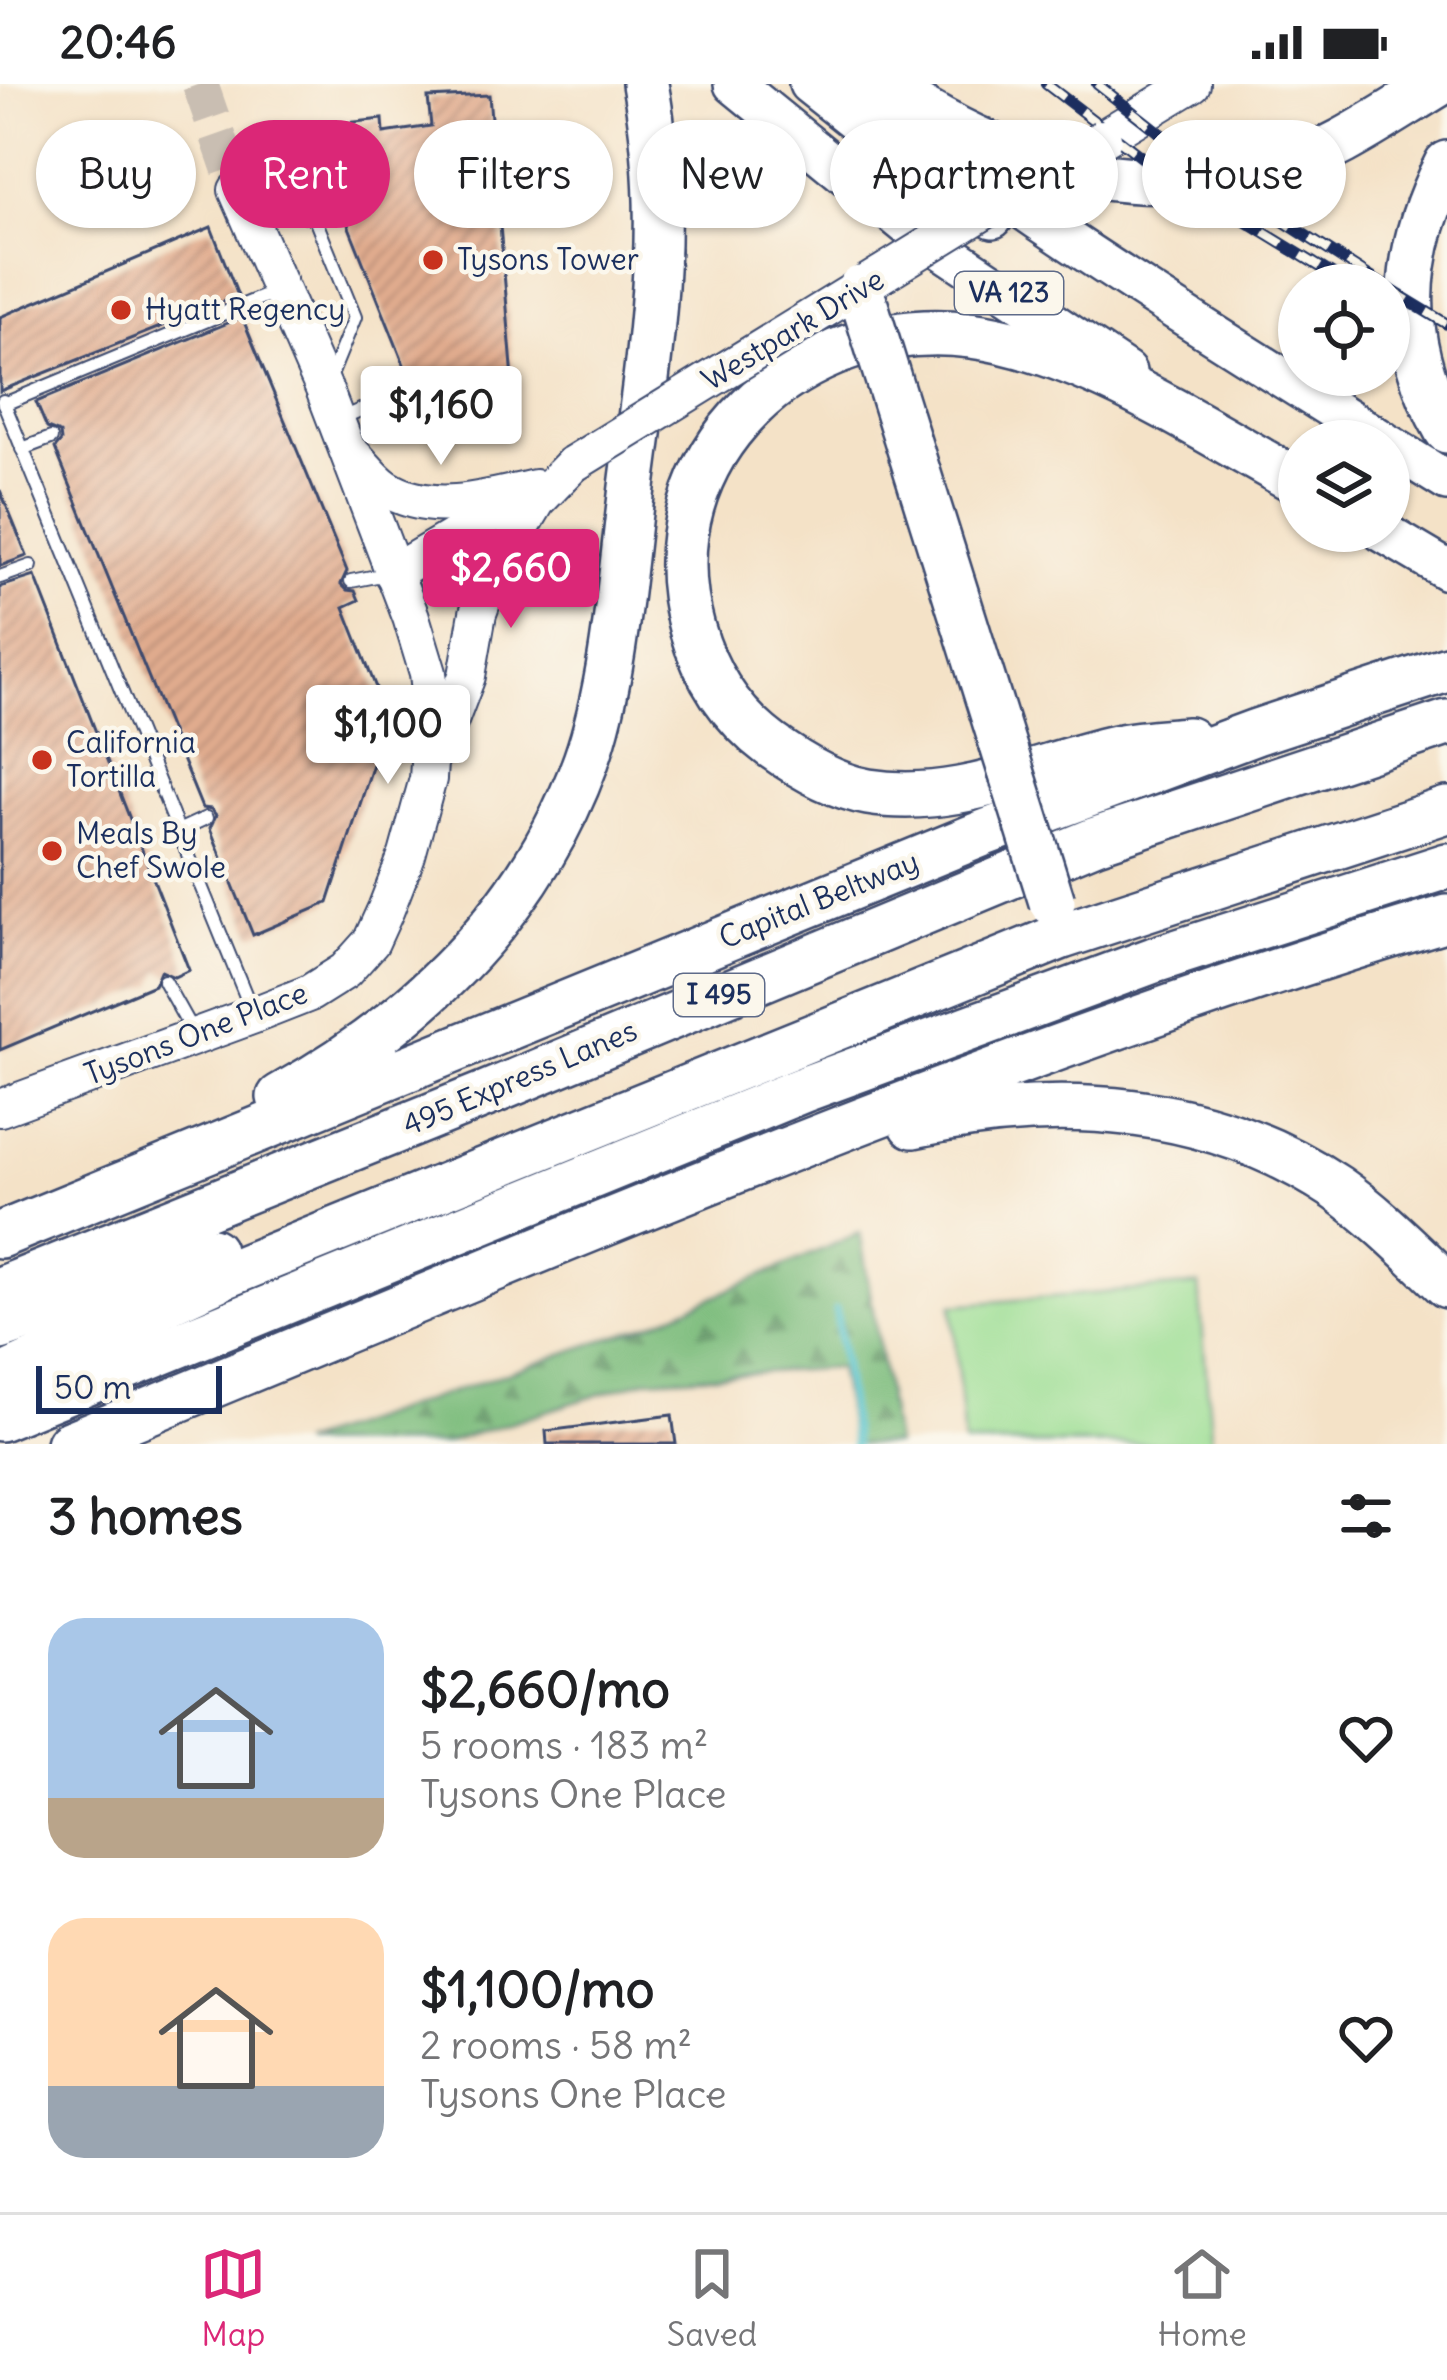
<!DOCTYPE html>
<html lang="en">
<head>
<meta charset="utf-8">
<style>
	body { margin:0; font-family:Delius,sans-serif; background:#f6f6f6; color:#202124; height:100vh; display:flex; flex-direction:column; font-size:45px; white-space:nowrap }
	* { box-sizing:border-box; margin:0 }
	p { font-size:39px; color:#757577 }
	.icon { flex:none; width:66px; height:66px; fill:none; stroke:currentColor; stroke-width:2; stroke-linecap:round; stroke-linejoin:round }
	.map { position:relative; height:1360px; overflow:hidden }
	.drawer { display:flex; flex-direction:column; background:#fff; flex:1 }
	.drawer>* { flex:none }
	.top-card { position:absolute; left:36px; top:36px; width:1377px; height:108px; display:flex; gap:24px }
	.controls { position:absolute; left:1278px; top:180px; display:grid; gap:24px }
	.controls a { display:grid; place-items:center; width:132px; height:132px; border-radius:50%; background:#fff; box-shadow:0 3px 9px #0004; font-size:60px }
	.scale { position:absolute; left:36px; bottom:30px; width:186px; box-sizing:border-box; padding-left:12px; border:6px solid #1b2f5e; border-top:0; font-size:33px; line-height:42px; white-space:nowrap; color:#1b2f5e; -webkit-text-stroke:9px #fbf7ec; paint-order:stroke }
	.price { position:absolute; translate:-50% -102px; padding:0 27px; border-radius:12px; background:#fff; color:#222; font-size:39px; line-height:78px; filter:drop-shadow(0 3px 6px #0008) }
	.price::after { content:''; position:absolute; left:50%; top:72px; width:36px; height:27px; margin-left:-18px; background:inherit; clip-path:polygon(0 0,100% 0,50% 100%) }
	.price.selected { background:#db2777; color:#fff }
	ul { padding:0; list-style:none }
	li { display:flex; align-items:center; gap:36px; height:300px; padding:0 48px }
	li span { display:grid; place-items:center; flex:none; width:336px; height:240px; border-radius:36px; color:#555 }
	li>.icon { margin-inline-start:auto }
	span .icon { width:144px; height:144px; fill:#fffc; stroke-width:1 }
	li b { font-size:51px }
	h2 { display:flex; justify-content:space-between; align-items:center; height:144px; padding:0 48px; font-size:51px }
	.chip { padding:0 42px; border-radius:54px; background:#fff; box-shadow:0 3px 9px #0004; font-size:42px; line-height:108px }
	.chip.selected { background:#db2777; color:#fff }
	.status { display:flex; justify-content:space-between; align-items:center; height:84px; padding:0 60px; background:#fff; direction:ltr }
	.status svg { height:33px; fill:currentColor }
	.tabs { display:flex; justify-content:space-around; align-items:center; height:168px; border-top:3px solid #e0e0e0; background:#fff; font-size:33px; color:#757577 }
	.tabs a { display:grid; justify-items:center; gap:6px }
	.tabs .selected { color:#db2777 }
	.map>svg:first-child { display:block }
	.green { fill:#9dde94; stroke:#5c8679; stroke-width:3 }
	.forest { fill:url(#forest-firs); stroke:#4c766e; stroke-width:3 }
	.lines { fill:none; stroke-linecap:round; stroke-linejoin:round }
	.stream { stroke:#54c2ca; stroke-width:8 }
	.building { fill:url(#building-hatch) }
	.secondary-tunnel { stroke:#c9beb2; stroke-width:36; stroke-dasharray:36 18; stroke-linecap:butt }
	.lane-casing { stroke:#3c4a6e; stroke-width:16 }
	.secondary-casing { stroke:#3c4a6e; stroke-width:40 }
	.primary-casing { stroke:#3c4a6e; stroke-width:44 }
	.highway-casing { stroke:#3c4a6e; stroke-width:50 }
	.lane { stroke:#fff; stroke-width:12 }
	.secondary { stroke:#fff; stroke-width:36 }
	.primary { stroke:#fff; stroke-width:39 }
	.highway { stroke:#fff; stroke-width:45 }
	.rail-casing { stroke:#1b2f5e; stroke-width:12 }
	.rail { stroke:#fbf7ec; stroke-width:8; stroke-dasharray:22; stroke-linecap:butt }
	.secondary-bridge-casing { stroke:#3c4a6e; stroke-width:40; stroke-linecap:butt }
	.highway-bridge-casing { stroke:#3c4a6e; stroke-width:50; stroke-linecap:butt }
	.secondary-bridge { stroke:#fff; stroke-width:36 }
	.highway-bridge { stroke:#fff; stroke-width:45 }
	.poi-dot { fill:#c8321e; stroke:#fbf7ec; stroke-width:4.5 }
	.labels { text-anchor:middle; stroke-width:9; stroke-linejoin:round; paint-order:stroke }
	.shield { fill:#fbf7ec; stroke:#5e6b89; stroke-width:3 }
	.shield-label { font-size:27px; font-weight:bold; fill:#1b2f5e }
	.poi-label { font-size:30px; fill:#1b2f5e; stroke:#fbf7ec; text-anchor:start }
	.street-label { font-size:30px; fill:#1b2f5e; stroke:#fbf7ec }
</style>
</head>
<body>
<div class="status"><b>20:46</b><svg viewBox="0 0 49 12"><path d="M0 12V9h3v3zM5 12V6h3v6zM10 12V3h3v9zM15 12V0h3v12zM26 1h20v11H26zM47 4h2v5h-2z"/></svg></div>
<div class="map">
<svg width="1447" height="1360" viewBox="0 0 1447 1360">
	<defs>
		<pattern id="forest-firs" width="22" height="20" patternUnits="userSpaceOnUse" patternTransform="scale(3)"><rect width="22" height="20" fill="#7ebd7e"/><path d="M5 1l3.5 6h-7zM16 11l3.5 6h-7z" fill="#669a6a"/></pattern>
		<pattern id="building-hatch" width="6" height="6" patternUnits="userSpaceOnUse" patternTransform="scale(3)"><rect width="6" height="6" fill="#e1ac8e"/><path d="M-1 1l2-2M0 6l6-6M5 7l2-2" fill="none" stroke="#b68c77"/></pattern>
	</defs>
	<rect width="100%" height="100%" fill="#fbf7ec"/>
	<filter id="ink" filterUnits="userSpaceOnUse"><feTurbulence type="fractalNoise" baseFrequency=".00833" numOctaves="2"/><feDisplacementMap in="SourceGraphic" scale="24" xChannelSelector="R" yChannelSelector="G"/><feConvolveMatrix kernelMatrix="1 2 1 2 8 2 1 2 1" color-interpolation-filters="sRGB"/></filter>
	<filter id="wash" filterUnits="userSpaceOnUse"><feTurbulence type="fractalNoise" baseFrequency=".004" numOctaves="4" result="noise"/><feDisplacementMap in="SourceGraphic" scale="48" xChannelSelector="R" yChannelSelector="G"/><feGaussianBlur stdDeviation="2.7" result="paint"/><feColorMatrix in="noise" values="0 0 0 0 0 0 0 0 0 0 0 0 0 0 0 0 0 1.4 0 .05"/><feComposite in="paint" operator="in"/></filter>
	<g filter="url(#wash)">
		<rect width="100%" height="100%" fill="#f4e2c7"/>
		<polygon class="green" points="1199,1201 1212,1360 964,1360 952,1221"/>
		<polygon class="forest" points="860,1149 895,1360 852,1360 838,1284 648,1295 442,1360 299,1360 653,1239"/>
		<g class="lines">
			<polyline class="stream" points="836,1226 854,1360"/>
		</g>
		<g id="blocks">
			<g class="building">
				<polygon points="489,11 514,307 419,318 423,300 418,294 409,293 309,43 383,35 384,49 431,42 428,14"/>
				<polygon points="211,143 238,212 0,307 0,233"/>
				<polygon points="242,233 347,487 341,500 347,506 355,507 359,516 344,523 388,634 328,819 253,851 210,744 216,731 211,725 202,724 55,364 61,357 60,349 47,344 36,318"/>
				<polygon points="0,406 27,472 0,482"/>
				<polygon points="35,492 189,886 174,893 160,887 154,901 0,966 0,503"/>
				<polygon points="672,1331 676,1360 547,1360 546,1347"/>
			</g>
		</g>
	</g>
	<g filter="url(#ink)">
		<use href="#blocks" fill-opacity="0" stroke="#3c4a6e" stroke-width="3"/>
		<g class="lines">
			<polyline class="secondary-tunnel" points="200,0 237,106"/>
			<g class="lane-casing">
				<g id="lane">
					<polyline points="247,110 315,135 355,233 328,299"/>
					<polyline points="3,317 252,927"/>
					<polyline points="4,320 275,208"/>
					<polyline points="342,334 413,303"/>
					<polyline points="22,365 51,354"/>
					<polyline points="0,493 31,482"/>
					<polyline points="351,497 392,489"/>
					<polyline points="178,747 206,734"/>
					<polyline points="164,897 192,947"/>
				</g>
			</g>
			<g class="secondary-casing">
				<g id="secondary">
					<polyline points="1103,54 1192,0"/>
					<path d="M353 371C363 381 374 396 386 404 431 433 488 414 535 404"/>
					<polyline points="393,489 514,417"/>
					<polyline points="439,665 467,592 478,529 491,494 537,417 573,380"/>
					<polyline points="0,1024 254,931 310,909 345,887 371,858 386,825 407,771 428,695 432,628 428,589 411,533 324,305 237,106"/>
				</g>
			</g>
			<g class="primary-casing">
				<g id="primary">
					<polyline points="734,0 912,145 1126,288"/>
					<polyline points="809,0 930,96 993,134"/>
					<path d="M856 0C1020 135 1204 243 1383 357"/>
					<polyline points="1389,361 1447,397"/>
					<polyline points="1381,447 1447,486"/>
				</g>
			</g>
			<g class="highway-casing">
				<g id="highway">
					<path d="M882 0C973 64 1071 102 1183 96 1214 94 1244 94 1275 86 1332 70 1388 30 1438 0"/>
					<path d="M1447 80C1401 170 1396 256 1447 346"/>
					<path d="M1188 656C1164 658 1139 659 1116 664 1032 683 957 722 868 708 833 702 800 682 771 661 732 632 705 591 692 544 643 370 802 230 970 251 1084 265 1199 344 1299 398"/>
					<path d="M280 1013C419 936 531 829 586 677 617 589 622 474 635 380 652 251 670 130 645 0"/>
					<path d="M913 1041C1059 1009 1210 1019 1337 1104 1377 1132 1412 1168 1447 1201"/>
					<polyline points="0,1151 984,749 1256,648 1447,585"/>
					<polyline points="0,1206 486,1010 1096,756 1447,639"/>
					<polyline points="0,1243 212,1167"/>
					<polyline points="0,1294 223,1192 1062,852 1447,726"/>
					<polyline points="0,1334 802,1006 1154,876 1447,782"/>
					<path d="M69 1360C524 1174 975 975 1447 834"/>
				</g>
			</g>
			<use href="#lane" class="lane"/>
			<use href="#secondary" class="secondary"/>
			<use href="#primary" class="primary"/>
			<use href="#highway" class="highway"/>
			<g class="rail-casing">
				<g id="rail">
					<polyline points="1046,0 1148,78 1350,201"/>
					<polyline points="1097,0 1222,98 1383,201"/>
					<polyline points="1389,205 1447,240"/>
				</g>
			</g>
			<use href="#rail" class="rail"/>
			<g class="secondary-bridge-casing">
				<polyline id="secondary-bridge" points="573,380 1103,54"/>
			</g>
			<g class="highway-bridge-casing">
				<polyline id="highway-bridge" points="860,205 1052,818"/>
			</g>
			<use href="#secondary-bridge" class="secondary-bridge"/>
			<use href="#highway-bridge" class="highway-bridge"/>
		</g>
	</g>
	<g class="poi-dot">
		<circle cx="433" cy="176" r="12"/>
		<circle cx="121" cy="226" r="12"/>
		<circle cx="42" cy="676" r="12"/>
		<circle cx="52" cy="767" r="12"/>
	</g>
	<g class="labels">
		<g class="shield">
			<rect x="955" y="188" width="108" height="42" rx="9"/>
			<rect x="674" y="890" width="90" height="42" rx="9"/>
		</g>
		<g class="shield-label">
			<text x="1009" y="218">VA 123</text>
			<text x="719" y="920">I 495</text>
		</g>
		<g class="poi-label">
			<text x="457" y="186">Tysons Tower</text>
			<text x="145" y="236">Hyatt Regency</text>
			<text x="66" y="669">California<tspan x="66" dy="34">Tortilla</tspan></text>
			<text x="76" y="760">Meals By<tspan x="76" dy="34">Chef Swole</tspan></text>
		</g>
		<g class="street-label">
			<text transform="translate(793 246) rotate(-31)" y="10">Westpark Drive</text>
			<text transform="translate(819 816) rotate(-22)" y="10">Capital Beltway</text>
			<text transform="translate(196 950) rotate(-21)" y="10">Tysons One Place</text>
			<text transform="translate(520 994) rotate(-23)" y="10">495 Express Lanes</text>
		</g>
	</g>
</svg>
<div class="controls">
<a><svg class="icon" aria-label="locate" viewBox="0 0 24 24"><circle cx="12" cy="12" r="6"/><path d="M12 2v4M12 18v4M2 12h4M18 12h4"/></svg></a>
<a><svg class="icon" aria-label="layers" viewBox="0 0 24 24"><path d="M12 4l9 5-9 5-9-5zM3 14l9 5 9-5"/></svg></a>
</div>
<div class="scale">50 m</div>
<b class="price" style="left:441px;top:384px">$1,160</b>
<b class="price selected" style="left:511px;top:547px">$2,660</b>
<b class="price" style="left:388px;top:703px">$1,100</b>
<div class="top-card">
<a class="chip">Buy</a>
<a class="chip selected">Rent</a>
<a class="chip">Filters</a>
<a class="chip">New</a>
<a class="chip">Apartment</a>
<a class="chip">House</a>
</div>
</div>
<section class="drawer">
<h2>3 homes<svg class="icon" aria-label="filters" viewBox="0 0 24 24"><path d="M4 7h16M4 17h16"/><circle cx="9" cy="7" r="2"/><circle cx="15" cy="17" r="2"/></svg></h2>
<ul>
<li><span style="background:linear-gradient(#a9c7e8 75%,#b9a48a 0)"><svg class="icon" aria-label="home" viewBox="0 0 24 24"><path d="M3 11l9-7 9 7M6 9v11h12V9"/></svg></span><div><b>$2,660/mo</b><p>5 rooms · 183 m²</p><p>Tysons One Place</p></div><svg class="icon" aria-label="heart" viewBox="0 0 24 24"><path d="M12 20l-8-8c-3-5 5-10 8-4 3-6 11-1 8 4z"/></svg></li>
<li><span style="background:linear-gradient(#ffd9b3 70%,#9aa5b1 0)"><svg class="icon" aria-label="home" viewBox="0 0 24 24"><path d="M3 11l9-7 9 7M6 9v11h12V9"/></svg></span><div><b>$1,100/mo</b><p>2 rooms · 58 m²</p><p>Tysons One Place</p></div><svg class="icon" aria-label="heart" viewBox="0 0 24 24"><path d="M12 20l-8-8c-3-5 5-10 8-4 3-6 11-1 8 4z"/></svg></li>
</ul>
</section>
<nav class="tabs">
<a class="selected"><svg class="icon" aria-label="map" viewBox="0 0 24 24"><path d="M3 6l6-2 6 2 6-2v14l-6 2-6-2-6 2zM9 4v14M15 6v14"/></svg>Map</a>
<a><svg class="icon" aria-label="saved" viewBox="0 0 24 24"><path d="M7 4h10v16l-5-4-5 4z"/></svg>Saved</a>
<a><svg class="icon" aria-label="home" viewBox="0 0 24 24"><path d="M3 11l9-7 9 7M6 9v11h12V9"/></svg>Home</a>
</nav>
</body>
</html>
